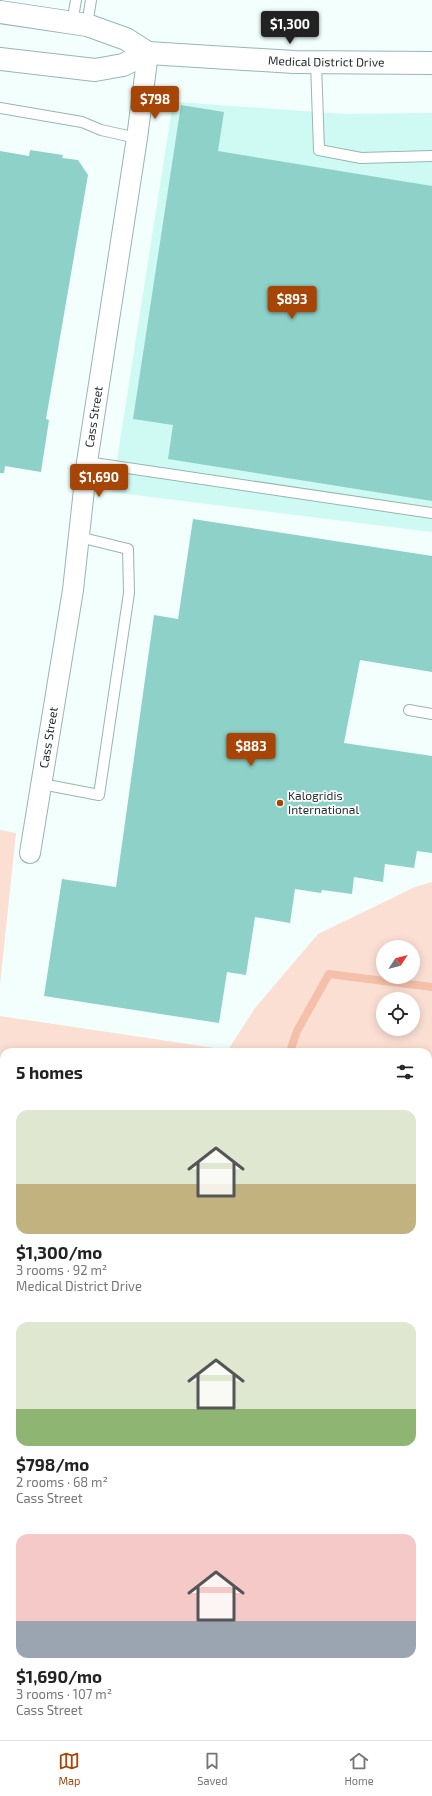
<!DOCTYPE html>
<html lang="en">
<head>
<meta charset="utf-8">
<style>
	body { margin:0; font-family:"Exo 2",sans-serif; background:#f2f2f2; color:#222; height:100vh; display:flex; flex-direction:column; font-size:15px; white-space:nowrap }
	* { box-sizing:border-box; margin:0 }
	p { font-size:13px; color:#767676 }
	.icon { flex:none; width:22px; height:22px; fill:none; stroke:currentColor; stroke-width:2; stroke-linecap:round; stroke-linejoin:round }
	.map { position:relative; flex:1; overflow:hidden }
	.details { position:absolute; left:0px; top:1048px; width:432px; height:692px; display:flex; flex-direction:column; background:#fff; border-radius:12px 12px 0 0; box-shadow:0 2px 10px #0003 }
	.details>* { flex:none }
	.needle { width:26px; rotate:54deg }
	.tools { position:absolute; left:376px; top:940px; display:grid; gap:8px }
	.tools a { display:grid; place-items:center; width:44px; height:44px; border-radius:50%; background:#fff; box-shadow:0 2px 10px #0003; font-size:20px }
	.price { position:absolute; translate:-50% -34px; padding:0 9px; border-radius:4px; background:#a74506; color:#fff; font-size:13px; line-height:26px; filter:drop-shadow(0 1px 2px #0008) }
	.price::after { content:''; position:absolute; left:50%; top:24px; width:12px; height:9px; margin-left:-6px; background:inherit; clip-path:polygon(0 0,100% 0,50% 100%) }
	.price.current { background:#222; color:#fff }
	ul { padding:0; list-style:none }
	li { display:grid; align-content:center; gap:8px; height:212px; padding:0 16px }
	li span { display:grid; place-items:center; height:124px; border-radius:12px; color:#555 }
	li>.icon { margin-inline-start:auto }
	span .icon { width:72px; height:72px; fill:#fffc; stroke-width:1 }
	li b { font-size:17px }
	h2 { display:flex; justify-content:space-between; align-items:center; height:48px; padding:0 16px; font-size:17px }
	.tab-bar { display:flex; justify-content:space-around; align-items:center; height:56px; border-top:1px solid #e0e0e0; background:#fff; font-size:11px; color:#767676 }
	.tab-bar a { display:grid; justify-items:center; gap:2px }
	.tab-bar .current { color:#a74506 }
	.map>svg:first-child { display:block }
	.built { fill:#cefaf3 }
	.green { fill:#fcdfd3; fill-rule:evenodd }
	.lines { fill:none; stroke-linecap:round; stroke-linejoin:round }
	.stream { stroke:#f5c0a9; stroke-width:8 }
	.building { fill:#8ed1c8 }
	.service-casing { stroke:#97b6b1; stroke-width:12 }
	.minor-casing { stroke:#97b6b1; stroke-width:22 }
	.secondary-casing { stroke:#97b6b1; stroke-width:24 }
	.service { stroke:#fff; stroke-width:10 }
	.minor { stroke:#fff; stroke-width:20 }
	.secondary { stroke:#fff; stroke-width:22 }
	.poi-dot { fill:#a74506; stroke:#fff; stroke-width:1.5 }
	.labels { text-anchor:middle; stroke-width:3.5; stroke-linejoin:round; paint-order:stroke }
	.street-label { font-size:12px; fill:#222f2d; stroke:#fff }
	.poi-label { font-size:12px; fill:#222f2d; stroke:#fff; text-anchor:start }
</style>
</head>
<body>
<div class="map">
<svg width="432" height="1740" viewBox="0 0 432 1740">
	<rect width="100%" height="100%" fill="#f2fffd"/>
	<polygon class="built" points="177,102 345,114 432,113 432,532 112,492 172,109"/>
	<g class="green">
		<polygon points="0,830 16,833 0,985"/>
		<path d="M432 882V1078L428 1077V1052H4V1206H0V1016L228 1050 255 1008 318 934 415 887ZM383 947H413V977H383ZM383 999H413V1029H383Z"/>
	</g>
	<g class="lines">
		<g class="stream">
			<polyline points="290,1052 297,1031 329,974 432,987"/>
			<polyline points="0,1117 4,1120"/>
		</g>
	</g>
	<g class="building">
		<polygon points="181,105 224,112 218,151 432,186 432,501 168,459 173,425 133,419"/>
		<polygon points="30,150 63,155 62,158 78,160 88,175 46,419 49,420 41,472 5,466 4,473 0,473 0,151 29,156"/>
		<polygon points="193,519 432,556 432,672 360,660 344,743 432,756 432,853 417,851 414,868 385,864 383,882 354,877 352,894 322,890 321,893 295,889 290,923 255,917 246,975 227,972 219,1023 44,996 62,879 116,887 154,615 178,619"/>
		<polygon points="0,1341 4,1342 4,1401 0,1400"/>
		<polygon points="428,1454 432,1454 431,1491 428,1490"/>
		<polygon points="0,1580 4,1581 4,1615 0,1615"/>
		<rect x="428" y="1636" width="4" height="54"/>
		<polygon points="428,1701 432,1702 432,1740 291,1740 291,1736 428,1736"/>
		<polygon points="126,1736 141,1736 141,1739"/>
	</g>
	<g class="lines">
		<g class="service-casing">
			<g id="service">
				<polyline points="72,23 76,0"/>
				<polyline points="87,25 91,0"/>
				<polyline points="316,63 319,150 361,158 432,156"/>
				<polyline points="0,108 82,122 101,130 137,138"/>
				<polyline points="87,462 432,513"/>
				<polyline points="409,710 432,714"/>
				<polyline points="42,784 99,795 129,593 128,549 79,537"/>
				<polyline points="428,1600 432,1601"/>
				<polyline points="247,1740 248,1736"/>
			</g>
		</g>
		<g class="minor-casing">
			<g id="minor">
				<path id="s1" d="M30 853 73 590 87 462 137 138 148 53"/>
				<polyline points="0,1468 4,1469"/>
				<polyline points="428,1534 432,1534"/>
				<polyline points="200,1740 200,1736"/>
			</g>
		</g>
		<g class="secondary-casing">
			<g id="secondary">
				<path id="s2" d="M0 12 87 25 126 39 148 53 294 62 432 63"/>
				<polyline points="0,59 95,70 123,65 148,53"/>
			</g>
		</g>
		<use href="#service" class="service"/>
		<use href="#minor" class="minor"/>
		<use href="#secondary" class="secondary"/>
	</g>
	<circle class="poi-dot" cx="280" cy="803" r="4"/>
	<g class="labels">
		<g class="street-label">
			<text dy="4" stroke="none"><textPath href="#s2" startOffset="334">Medical District Drive</textPath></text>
			<text dy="4" stroke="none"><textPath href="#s1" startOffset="441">Cass Street</textPath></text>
			<text dy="4" stroke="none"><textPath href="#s1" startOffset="117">Cass Street</textPath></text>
		</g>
		<g class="poi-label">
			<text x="288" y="800">Kalogridis<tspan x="288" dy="14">International</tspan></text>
		</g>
	</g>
</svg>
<div class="tools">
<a><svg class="needle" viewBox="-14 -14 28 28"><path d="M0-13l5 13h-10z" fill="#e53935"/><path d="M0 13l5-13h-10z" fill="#767676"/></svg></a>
<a><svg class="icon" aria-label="locate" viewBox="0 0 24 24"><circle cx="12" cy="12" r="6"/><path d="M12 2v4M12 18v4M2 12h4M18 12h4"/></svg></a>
</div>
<b class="price current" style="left:290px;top:45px">$1,300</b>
<b class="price" style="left:155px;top:120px">$798</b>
<b class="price" style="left:292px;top:320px">$893</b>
<b class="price" style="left:99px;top:498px">$1,690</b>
<b class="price" style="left:251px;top:767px">$883</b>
<section class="details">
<h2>5 homes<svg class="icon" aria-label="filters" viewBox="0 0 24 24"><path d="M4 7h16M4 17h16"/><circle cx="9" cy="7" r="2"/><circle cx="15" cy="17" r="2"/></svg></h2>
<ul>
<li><span style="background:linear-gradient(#dfe7d0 60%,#c2b280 0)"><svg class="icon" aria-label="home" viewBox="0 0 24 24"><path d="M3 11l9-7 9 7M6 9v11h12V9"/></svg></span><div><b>$1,300/mo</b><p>3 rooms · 92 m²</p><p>Medical District Drive</p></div></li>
<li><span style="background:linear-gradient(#dfe7d0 70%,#8fb573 0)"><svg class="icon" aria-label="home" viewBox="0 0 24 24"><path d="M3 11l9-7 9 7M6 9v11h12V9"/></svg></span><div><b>$798/mo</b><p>2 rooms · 68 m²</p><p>Cass Street</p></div></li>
<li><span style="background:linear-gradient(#f6c9c9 70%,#9aa5b1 0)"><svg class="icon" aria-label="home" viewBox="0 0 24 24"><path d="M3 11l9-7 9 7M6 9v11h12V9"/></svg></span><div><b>$1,690/mo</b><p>3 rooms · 107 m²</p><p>Cass Street</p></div></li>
</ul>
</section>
</div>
<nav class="tab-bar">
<a class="current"><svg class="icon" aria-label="map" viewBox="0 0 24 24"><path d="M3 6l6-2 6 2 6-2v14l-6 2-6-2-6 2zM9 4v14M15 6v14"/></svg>Map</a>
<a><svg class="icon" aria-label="saved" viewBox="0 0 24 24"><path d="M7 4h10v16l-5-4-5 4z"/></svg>Saved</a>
<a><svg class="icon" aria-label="home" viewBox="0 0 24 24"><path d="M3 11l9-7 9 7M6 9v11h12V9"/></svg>Home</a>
</nav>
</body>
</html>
